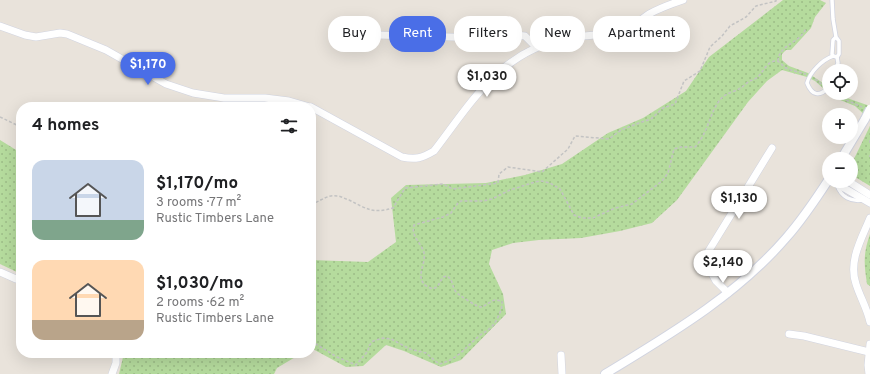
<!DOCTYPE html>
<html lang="en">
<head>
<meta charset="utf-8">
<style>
	body { margin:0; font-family:Overpass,sans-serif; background:#f6f6f6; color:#202124; height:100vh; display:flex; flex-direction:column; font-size:15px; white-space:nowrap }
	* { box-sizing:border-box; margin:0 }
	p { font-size:13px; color:#757577 }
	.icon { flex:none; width:22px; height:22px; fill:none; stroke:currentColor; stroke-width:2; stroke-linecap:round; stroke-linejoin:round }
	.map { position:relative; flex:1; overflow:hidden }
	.drawer { position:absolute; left:16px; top:102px; width:300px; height:256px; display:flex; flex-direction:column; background:#fff; border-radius:16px; box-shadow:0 4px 16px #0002 }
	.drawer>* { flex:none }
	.hud { position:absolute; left:328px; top:16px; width:380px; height:36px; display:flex; gap:8px }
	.controls { position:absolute; left:822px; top:64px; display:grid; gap:8px }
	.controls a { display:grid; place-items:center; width:36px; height:36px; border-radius:50%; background:#fff; box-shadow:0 4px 16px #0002; font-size:20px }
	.price { position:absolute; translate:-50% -34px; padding:0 9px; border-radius:14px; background:#fff; color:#222; font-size:13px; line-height:26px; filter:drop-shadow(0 1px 2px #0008) }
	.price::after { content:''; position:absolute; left:50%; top:24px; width:12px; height:9px; margin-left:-6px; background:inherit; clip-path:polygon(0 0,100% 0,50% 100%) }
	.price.on { background:#4a6ee7; color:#fff }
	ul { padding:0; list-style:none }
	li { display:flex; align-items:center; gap:12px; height:100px; padding:0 16px }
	li span { display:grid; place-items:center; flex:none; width:112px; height:80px; border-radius:12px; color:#555 }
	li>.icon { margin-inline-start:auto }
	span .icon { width:48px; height:48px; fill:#fffc; stroke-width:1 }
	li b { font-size:17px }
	h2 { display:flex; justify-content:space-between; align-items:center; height:48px; padding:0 16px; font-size:17px }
	.chip { padding:0 14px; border-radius:16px; background:#fff; box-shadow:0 4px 16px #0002; font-size:14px; line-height:36px }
	.chip.on { background:#4a6ee7; color:#fff }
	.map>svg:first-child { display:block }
	.grass { fill:url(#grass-dots) }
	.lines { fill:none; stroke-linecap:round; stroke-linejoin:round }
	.service-casing { stroke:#d1d4e0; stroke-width:5 }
	.minor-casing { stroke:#d1d4e0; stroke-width:8 }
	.tertiary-casing { stroke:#d1d4e0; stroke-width:10 }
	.path { stroke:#c3c3c3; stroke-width:1.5; stroke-dasharray:3 2; stroke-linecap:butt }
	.service { stroke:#fff; stroke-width:3.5 }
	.minor { stroke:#fff; stroke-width:7 }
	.tertiary { stroke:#fff; stroke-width:8 }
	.tertiary-bridge-casing { stroke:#d1d4e0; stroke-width:10; stroke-linecap:butt }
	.tertiary-bridge { stroke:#fff; stroke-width:8 }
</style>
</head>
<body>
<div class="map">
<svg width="870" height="374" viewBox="0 0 870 374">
	<defs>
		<pattern id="grass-dots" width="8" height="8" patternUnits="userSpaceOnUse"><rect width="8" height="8" fill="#b5db9d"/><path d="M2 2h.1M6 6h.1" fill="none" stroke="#9cbc87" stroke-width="1.8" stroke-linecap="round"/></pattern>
	</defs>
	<rect width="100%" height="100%" fill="#e9e3db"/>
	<g class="grass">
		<polygon points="783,0 820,0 826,3 815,17 811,28 791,50 786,50 782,54 782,60 789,66 808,73 829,87 829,93 838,93 844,97 870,106 870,120 855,106 833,97 815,81 807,77 782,70 767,81 748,102 677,200 652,223 620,231 581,238 539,240 513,243 492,250 489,264 503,294 506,314 461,360 441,367 404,351 386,345 363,366 346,367 311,348 311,260 368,262 396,242 391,198 406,185 486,183 525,175 562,164 608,133 643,118 686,91 709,57"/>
		<polygon points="870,126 870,186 852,175 851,165"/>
		<polygon points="0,140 21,153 21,274 0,264"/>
		<path d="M870 234V286L867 284C864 264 863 254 870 234Z"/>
		<polygon points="124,353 302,353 277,368 274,374 119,374"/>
	</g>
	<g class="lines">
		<g class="service-casing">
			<g id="service">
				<polyline points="832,0 833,19 836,37 839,41 839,54 837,57 833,56 832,54 833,40 836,37"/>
				<polyline points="835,71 838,63 837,57"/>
				<path d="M829 87C820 97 812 96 807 83 810 72 822 60 833 56"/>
				<path d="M837 185C841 197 851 202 863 200"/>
			</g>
		</g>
		<g class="minor-casing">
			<g id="minor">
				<polyline points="0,26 25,35 36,37 60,33 67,34 106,50 166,84 193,93 224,98 265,98 289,101 310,107"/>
				<polyline points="377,35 487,38 515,35 525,36 536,47"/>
				<path d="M311 107 402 157C416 160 422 158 434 151 471 103 499 53 563 39 584 34 606 37 626 29 634 26 642 19 649 14 660 8 671 4 683 0"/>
				<polyline points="832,181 870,203"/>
				<polyline points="848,181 870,195"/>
				<path d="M870 218C862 238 848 261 856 284 860 297 867 308 870 322"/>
				<polyline points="0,272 16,279 21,279"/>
				<polyline points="728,293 716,281 709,268 708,252 772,148"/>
				<polyline points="789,334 804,336 869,352"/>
				<polyline points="561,355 562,374"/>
				<polyline points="112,374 116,363 116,353"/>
				<polyline points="869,374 868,365 870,344"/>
			</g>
		</g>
		<g class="tertiary-casing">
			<g id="tertiary">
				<polyline points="841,159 865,119"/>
				<path d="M605 374C669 335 736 296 786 238 802 220 816 199 829 179"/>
			</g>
		</g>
		<g class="path">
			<path d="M778 61C779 44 801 43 806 28"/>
			<polyline points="815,79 823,85"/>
			<polyline points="833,93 839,97 862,107"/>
			<polyline points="0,117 21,127"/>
			<polyline points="870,140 870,144"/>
			<polyline points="870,155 870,157"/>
			<path d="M311 204C320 202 327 194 337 196 341 196 345 199 349 200 367 209 373 214 393 208L405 188 443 184 453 189 498 183 499 174 508 167 542 172 568 149 575 136 609 139 621 130 639 123 651 119 663 108 675 104 684 81 700 71 710 47 722 36 730 26 746 17 756 6 776 1V0"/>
			<path d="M311 341 337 357 356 365 368 351 369 346 373 341 383 338 391 339 410 349 426 353 439 364C457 360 466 347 479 336 482 333 486 332 489 329 496 324 503 309 502 301L495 300C490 301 486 306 481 307 479 308 458 295 456 292 452 287 453 279 447 276L443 277C439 283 437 292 428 287 412 278 429 262 423 250 419 241 411 235 414 225L443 217 451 213 458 203 461 201H483L492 199 510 190 535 182 541 181 550 183 560 189 574 215 582 218H593L615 208 632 204 662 181 668 173 674 149 681 147H695C708 133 709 115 719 101 724 94 730 93 737 90 742 88 745 84 750 81 752 80 755 79 758 77 763 72 767 61 776 61 780 61 782 66 786 68 792 71 799 72 806 74"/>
		</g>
		<use href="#service" class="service"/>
		<use href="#minor" class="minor"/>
		<use href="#tertiary" class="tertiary"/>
		<g class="tertiary-bridge-casing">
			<polyline id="tertiary-bridge" points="865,119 870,109"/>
		</g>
		<use href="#tertiary-bridge" class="tertiary-bridge"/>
	</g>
</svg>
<div class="controls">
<a><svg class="icon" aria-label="locate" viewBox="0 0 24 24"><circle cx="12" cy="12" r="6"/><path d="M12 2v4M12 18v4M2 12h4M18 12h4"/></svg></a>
<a>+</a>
<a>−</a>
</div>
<b class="price on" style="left:148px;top:86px">$1,170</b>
<b class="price" style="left:487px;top:98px">$1,030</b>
<b class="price" style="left:739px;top:220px">$1,130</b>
<b class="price" style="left:723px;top:284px">$2,140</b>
<div class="hud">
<a class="chip">Buy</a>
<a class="chip on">Rent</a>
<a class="chip">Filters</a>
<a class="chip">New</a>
<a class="chip">Apartment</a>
</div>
<section class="drawer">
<h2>4 homes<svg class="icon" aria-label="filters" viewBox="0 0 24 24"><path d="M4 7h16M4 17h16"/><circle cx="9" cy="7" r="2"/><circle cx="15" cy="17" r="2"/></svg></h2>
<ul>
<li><span style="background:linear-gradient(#c9d6e8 75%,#7fa58c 0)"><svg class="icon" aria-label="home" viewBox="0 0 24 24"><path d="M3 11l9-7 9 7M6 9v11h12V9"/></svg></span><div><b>$1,170/mo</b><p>3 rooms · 77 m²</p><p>Rustic Timbers Lane</p></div></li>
<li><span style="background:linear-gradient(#ffd9b3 75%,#b9a48a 0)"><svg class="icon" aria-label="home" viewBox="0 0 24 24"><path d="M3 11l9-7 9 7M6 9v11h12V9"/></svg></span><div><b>$1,030/mo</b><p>2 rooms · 62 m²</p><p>Rustic Timbers Lane</p></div></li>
</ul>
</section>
</div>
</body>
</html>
